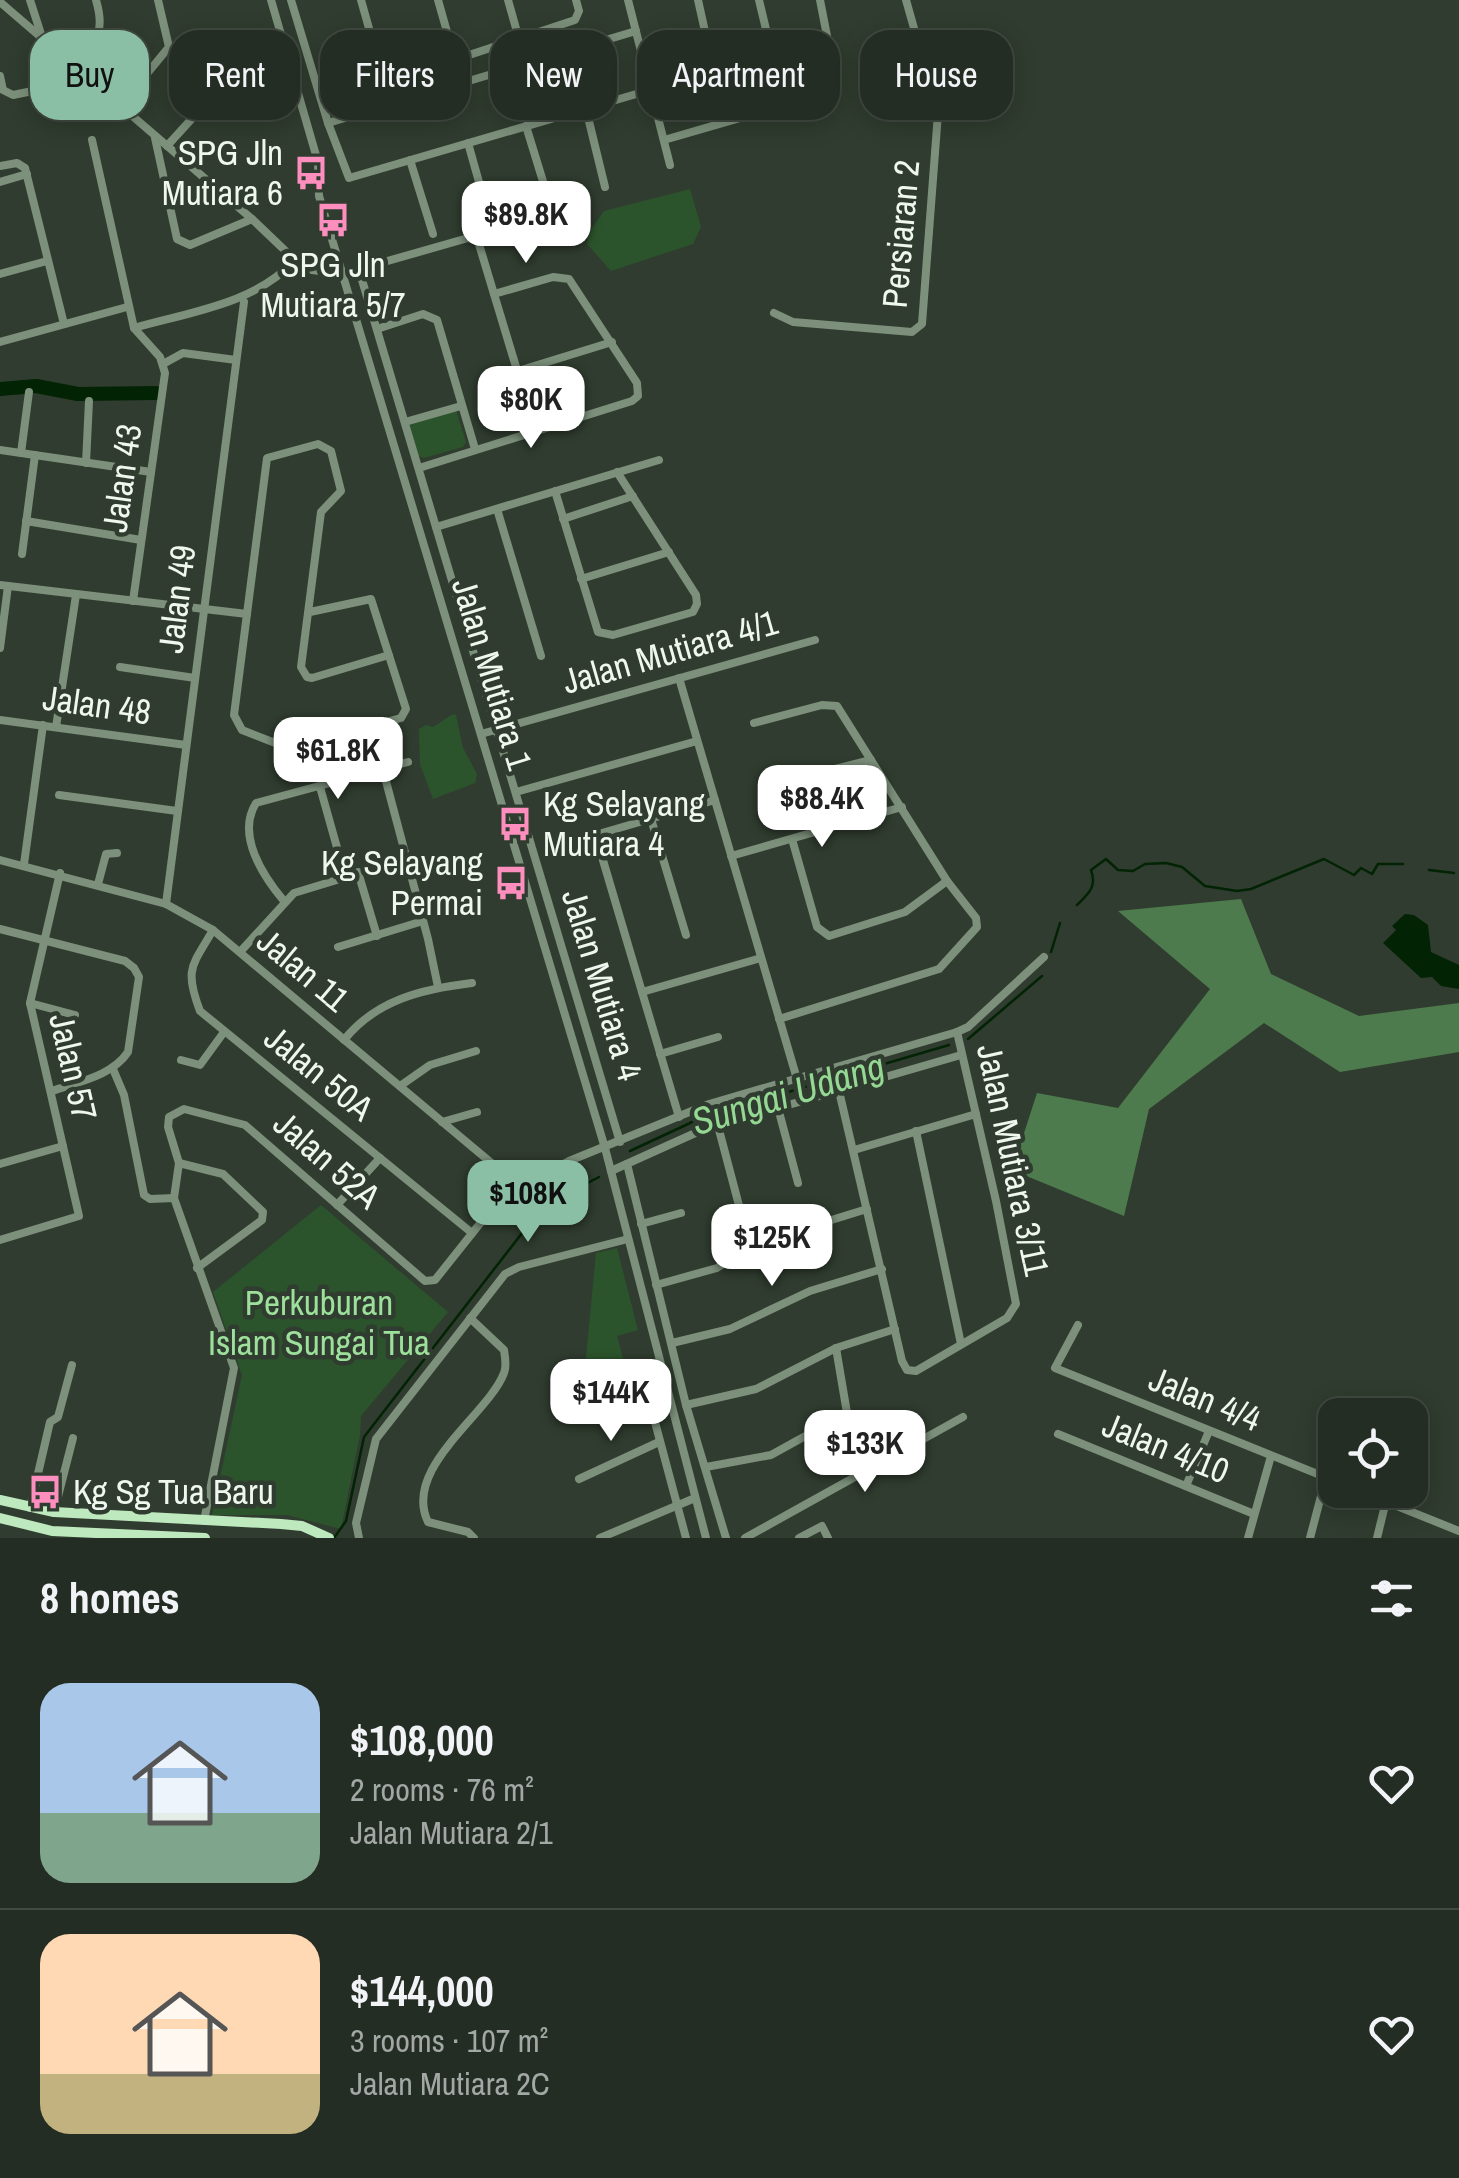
<!DOCTYPE html>
<html lang="en">
<head>
<meta charset="utf-8">
<style>
	body { margin:0; font-family:"Archivo Narrow",sans-serif; background:#2c352b; color:#f1f3f6; height:100vh; display:flex; flex-direction:column; font-size:38px; white-space:nowrap }
	* { box-sizing:border-box; margin:0 }
	p { font-size:32px; color:#a3a8a6 }
	.icon { flex:none; width:55px; height:55px; fill:none; stroke:currentColor; stroke-width:2; stroke-linecap:round; stroke-linejoin:round }
	.map { position:relative; height:1538px; overflow:hidden }
	.side { display:flex; flex-direction:column; background:#242d23; flex:1 }
	.side>* { flex:none }
	.top-card { position:absolute; left:30px; top:30px; width:1400px; height:90px; display:flex; gap:20px }
	.tools { position:absolute; left:1318px; top:1398px; display:grid; gap:20px }
	.tools a { display:grid; place-items:center; width:110px; height:110px; border-radius:20px; background:#242d23; box-shadow:0 5px 25px #0003,0 0 0 2px #414941; font-size:50px }
	.price { position:absolute; translate:-50% -85px; padding:0 22px; border-radius:20px; background:#fff; color:#222; font-size:32px; line-height:65px; filter:drop-shadow(0 2px 5px #0008) }
	.price::after { content:''; position:absolute; left:50%; top:60px; width:30px; height:22px; margin-left:-15px; background:inherit; clip-path:polygon(0 0,100% 0,50% 100%) }
	.price.selected { background:#8abfa5; color:#111 }
	ul { padding:0; list-style:none }
	li { display:flex; align-items:center; gap:30px; height:250px; padding:0 40px }
	li+li { border-top:2px solid #414941 }
	li span { display:grid; place-items:center; flex:none; width:280px; height:200px; border-radius:30px; color:#555 }
	li>.icon { margin-inline-start:auto }
	span .icon { width:120px; height:120px; fill:#fffc; stroke-width:1 }
	li b { font-size:42px }
	h2 { display:flex; justify-content:space-between; align-items:center; height:120px; padding:0 40px; font-size:42px }
	.pill { padding:0 35px; border-radius:30px; background:#242d23; box-shadow:0 5px 25px #0003,0 0 0 2px #414941; font-size:35px; line-height:90px }
	.pill.selected { background:#8abfa5; color:#111 }
	.map>svg:first-child { display:block }
	.green { fill:#2c542c }
	.forest { fill:#4e7b4e }
	.water { fill:#022304 }
	.lines { fill:none; stroke-linecap:round; stroke-linejoin:round }
	.stream { stroke:#022304; stroke-width:2.5 }
	.river { stroke:#022304; stroke-width:14 }
	.minor { stroke:#7c907b; stroke-width:8 }
	.major { stroke:#bee8bd; stroke-width:10 }
	.labels { text-anchor:middle; stroke-width:9; stroke-linejoin:round; paint-order:stroke }
	.poi-label { font-size:35px; fill:#eff7ef; stroke:#303c2f; text-anchor:end }
	.street-label { font-size:35px; fill:#eff7ef; stroke:#303c2f }
	.park-label { font-size:35px; fill:#9de09b; stroke:#303c2f }
	.water-label { font-size:38px; font-style:italic; fill:#95d894; stroke:#303c2f }
</style>
</head>
<body>
<div class="map">
<svg width="1459" height="1538" viewBox="0 0 1459 1538">
	<rect width="100%" height="100%" fill="#303c2f"/>
	<g class="green">
		<polygon points="690,189 701,227 693,244 611,271 587,244 590,231 604,211"/>
		<polygon points="456,410 466,442 463,447 424,458 418,456 409,425"/>
		<polygon points="453,714 456,715 463,748 477,774 475,783 433,799 420,764 419,729 426,725 433,727"/>
		<polygon points="321,1205 448,1312 361,1416 360,1435 341,1529 287,1515 212,1515 242,1375 213,1292"/>
		<polygon points="617,1248 638,1330 617,1336 629,1380 582,1399 596,1253"/>
	</g>
	<polygon class="forest" points="1241,899 1271,974 1359,1016 1459,1003 1459,1052 1340,1072 1264,1023 1149,1109 1124,1216 1012,1170 1037,1093 1118,1108 1210,989 1118,911"/>
	<polygon class="water" points="1405,914 1414,915 1428,925 1431,952 1459,965 1459,989 1441,986 1432,977 1421,978 1383,943 1396,930 1392,926"/>
	<g class="lines">
		<g class="stream">
			<polyline points="1429,870 1454,873"/>
			<path d="M1077 905C1089 893 1097 887 1091 870L1106 859 1118 870 1133 871 1145 864 1166 863 1182 867 1205 886 1237 891 1251 889 1324 859 1354 875 1361 868 1372 874 1378 864H1403"/>
			<polyline points="1051,952 1060,923"/>
			<polyline points="968,1039 1042,976"/>
			<polyline points="630,1151 703,1117 949,1045"/>
			<polyline points="334,1538 346,1521 364,1437 543,1206 599,1177"/>
		</g>
		<polyline class="river" points="0,389 36,386 78,394 156,393"/>
		<g class="minor">
			<polyline points="30,0 41,34"/>
			<polyline points="271,0 318,162 319,196 605,1148 706,1538"/>
			<polyline points="291,0 328,123 349,178 650,90"/>
			<polyline points="361,0 390,103"/>
			<polyline points="438,0 453,53 460,58 575,20 579,11 576,0"/>
			<polyline points="508,0 519,39"/>
			<polyline points="628,0 670,165"/>
			<polyline points="698,0 725,122"/>
			<polyline points="759,0 784,105"/>
			<polyline points="0,2 252,219 295,260 312,270 342,274 468,238 478,241 535,430"/>
			<path d="M73 64C96 40 106 34 96 0"/>
			<polyline points="0,76 3,90 13,95 91,79"/>
			<polyline points="121,105 169,47 158,0"/>
			<polyline points="586,109 605,187"/>
			<polyline points="328,123 636,31"/>
			<polyline points="526,126 549,201"/>
			<polyline points="155,138 177,239 190,245 252,219"/>
			<polyline points="92,140 134,328 160,357 165,373 133,601"/>
			<polyline points="664,140 833,91 836,82 820,0"/>
			<polyline points="468,143 490,221"/>
			<polyline points="167,146 207,102"/>
			<polyline points="410,160 433,234"/>
			<polyline points="0,166 17,163 25,168 64,324"/>
			<polyline points="0,182 27,174"/>
			<polyline points="359,270 620,1142"/>
			<polyline points="0,274 47,261"/>
			<polyline points="774,313 793,322 912,332 922,324 938,113 906,0"/>
			<path d="M134 328C190 312 255 304 295 260"/>
			<polyline points="377,329 423,314 437,320 475,449"/>
			<polyline points="0,342 127,307"/>
			<polyline points="163,364 183,353 236,360"/>
			<polyline points="518,371 612,342"/>
			<polyline points="405,422 461,406"/>
			<polyline points="0,450 151,472"/>
			<polyline points="21,453 29,392"/>
			<polyline points="86,463 89,401"/>
			<polyline points="419,468 632,401 638,396 637,383 569,279 553,277 494,294"/>
			<polyline points="555,491 598,632 613,635 693,612 697,604 696,595 617,472"/>
			<polyline points="497,509 541,656"/>
			<polyline points="563,519 633,496"/>
			<polyline points="26,521 141,540"/>
			<polyline points="436,527 659,460"/>
			<polyline points="22,554 35,455"/>
			<polyline points="581,579 669,552"/>
			<polyline points="0,585 247,614"/>
			<polyline points="310,612 371,599 406,709 401,718 288,748 242,730 234,715 267,458 318,444 331,451 341,491 321,512 301,667 307,677 312,678 389,655"/>
			<polyline points="0,648 8,586"/>
			<polyline points="120,667 195,678"/>
			<polyline points="679,678 797,1079"/>
			<polyline points="0,720 186,745"/>
			<polyline points="754,723 822,705 837,706 947,881 976,918 977,927 939,969 779,1019"/>
			<polyline points="56,727 76,595"/>
			<polyline points="481,734 815,640"/>
			<polyline points="383,770 428,939 438,987"/>
			<polyline points="774,784 871,760"/>
			<polyline points="320,787 345,876"/>
			<polyline points="516,792 697,741"/>
			<polyline points="59,795 177,811"/>
			<polyline points="651,819 686,935"/>
			<polyline points="792,839 817,927 829,936 905,912 947,881"/>
			<polyline points="731,856 902,807"/>
			<polyline points="0,860 166,904 213,930 531,1196"/>
			<polyline points="24,864 43,725"/>
			<polyline points="358,872 377,936"/>
			<polyline points="98,884 106,854 117,853"/>
			<path d="M284 901C263 876 236 835 256 803L408 762"/>
			<polyline points="166,904 244,302"/>
			<path d="M0 929 125 961 134 968 139 977 128 1052C112 1076 78 1082 52 1091"/>
			<path d="M213 930C192 966 184 969 200 1011L472 1233"/>
			<polyline points="338,947 423,921"/>
			<polyline points="240,952 294,893 406,859"/>
			<polyline points="642,992 761,958"/>
			<polyline points="30,1003 75,1015"/>
			<path d="M344 1040C376 1000 422 989 472 983"/>
			<polyline points="660,1054 718,1037"/>
			<polyline points="181,1060 200,1065 224,1032"/>
			<polyline points="113,1069 124,1095 144,1195 150,1199 174,1198"/>
			<polyline points="400,1086 430,1065 476,1051"/>
			<polyline points="839,1091 902,1361 907,1370 916,1371 1007,1318 1016,1304 996,1201 957,1032"/>
			<polyline points="778,1108 798,1183"/>
			<polyline points="679,1117 597,840 602,833 715,800"/>
			<polyline points="442,1122 477,1112"/>
			<polyline points="916,1131 961,1344"/>
			<polyline points="854,1150 976,1114"/>
			<polyline points="179,1163 223,1174 263,1212 262,1220 197,1268"/>
			<polyline points="0,1164 63,1146"/>
			<polyline points="627,1164 686,1405 726,1538"/>
			<polyline points="611,1171 702,1130 961,1055"/>
			<polyline points="520,1187 569,1161 709,1104 957,1032 968,1027 1044,957"/>
			<polyline points="337,1205 380,1158"/>
			<polyline points="641,1224 681,1213"/>
			<polyline points="786,1234 867,1209"/>
			<polyline points="0,1240 79,1216 30,1003 60,873"/>
			<polyline points="656,1285 717,1268 728,1261 741,1213 718,1126"/>
			<path d="M470 1318 504 1350C505 1357 507 1366 504 1373 488 1415 402 1468 428 1522L468 1532 474 1538"/>
			<polyline points="1078,1325 1055,1368 1335,1481"/>
			<polyline points="672,1343 730,1329 810,1291 882,1269"/>
			<polyline points="836,1348 847,1413 872,1470"/>
			<polyline points="587,1405 635,1389 648,1396 686,1538"/>
			<polyline points="686,1405 756,1389 836,1348 895,1329"/>
			<polyline points="1058,1434 1254,1514"/>
			<polyline points="706,1467 771,1455 847,1413"/>
			<polyline points="579,1479 659,1442"/>
			<polyline points="1186,1486 1209,1431"/>
			<polyline points="1357,1490 1459,1531"/>
			<polyline points="30,1508 50,1422 58,1417 72,1365"/>
			<polyline points="54,1512 73,1438"/>
			<polyline points="204,1521 234,1368 174,1198 179,1163 168,1127 169,1117 184,1109 245,1125 425,1281 435,1280 513,1182"/>
			<polyline points="359,1538 356,1523 376,1439 505,1274 519,1267 628,1239"/>
			<polyline points="600,1538 695,1498"/>
			<polyline points="745,1538 963,1417"/>
			<polyline points="799,1538 822,1526 828,1538"/>
			<polyline points="1248,1538 1271,1456"/>
			<polyline points="1310,1538 1326,1477"/>
			<polyline points="1377,1538 1386,1501"/>
		</g>
		<g class="major">
			<polyline points="0,1500 54,1512 281,1524 302,1526 329,1538"/>
			<polyline points="0,1518 52,1531 205,1538"/>
		</g>
	</g>
	<defs>
		<g id="bus-bare" transform="scale(2.7)"><path d="M-5-6H5V4H4V6H2V4H-2V6H-4V4H-5ZM-3.5-4V0h7V-4ZM-3.5 1.2v1.5H-2V1.2ZM2 1.2v1.5H3.5V1.2Z" fill="#fe8ebe" stroke="#303c2f" stroke-width="2.5" paint-order="stroke"/></g>
	</defs>
	<g fill-rule="evenodd">
		<use href="#bus-bare" x="311" y="173"/>
		<use href="#bus-bare" x="333" y="220"/>
		<use href="#bus-bare" x="515" y="824"/>
		<use href="#bus-bare" x="511" y="883"/>
		<use href="#bus-bare" x="45" y="1492"/>
	</g>
	<g class="labels">
		<g class="poi-label">
			<text x="283" y="165">SPG Jln<tspan x="283" dy="40">Mutiara 6</tspan></text>
			<text x="333" y="277" text-anchor="middle">SPG Jln<tspan x="333" dy="40">Mutiara 5/7</tspan></text>
			<text x="543" y="816" text-anchor="start">Kg Selayang<tspan x="543" dy="40">Mutiara 4</tspan></text>
			<text x="483" y="875">Kg Selayang<tspan x="483" dy="40">Permai</tspan></text>
			<text x="73" y="1504" text-anchor="start">Kg Sg Tua Baru</text>
		</g>
		<g class="street-label">
			<text transform="translate(901 234) rotate(-85)" y="12">Persiaran 2</text>
			<text transform="translate(122 478) rotate(-82)" y="12">Jalan 43</text>
			<text transform="translate(177 599) rotate(-83)" y="12">Jalan 49</text>
			<text transform="translate(670 652) rotate(-16)" y="12">Jalan Mutiara 4/1</text>
			<text transform="translate(492 674) rotate(73)" y="12">Jalan Mutiara 1</text>
			<text transform="translate(97 705) rotate(8)" y="12">Jalan 48</text>
			<text transform="translate(303 970) rotate(40)" y="12">Jalan 11</text>
			<text transform="translate(602 985) rotate(73)" y="12">Jalan Mutiara 4</text>
			<text transform="translate(73 1067) rotate(77)" y="12">Jalan 57</text>
			<text transform="translate(319 1073) rotate(39)" y="12">Jalan 50A</text>
			<text transform="translate(327 1160) rotate(41)" y="12">Jalan 52A</text>
			<text transform="translate(1013 1160) rotate(78)" y="12">Jalan Mutiara 3/11</text>
			<text transform="translate(1205 1399) rotate(22)" y="12">Jalan 4/4</text>
			<text transform="translate(1166 1448) rotate(22)" y="12">Jalan 4/10</text>
		</g>
		<g class="park-label">
			<text x="319" y="1315">Perkuburan<tspan x="319" dy="40">Islam Sungai Tua</tspan></text>
		</g>
		<g class="water-label">
			<text transform="translate(788 1094) rotate(-17)" y="13">Sungai Udang</text>
		</g>
	</g>
</svg>
<div class="tools">
<a><svg class="icon" aria-label="locate" viewBox="0 0 24 24"><circle cx="12" cy="12" r="6"/><path d="M12 2v4M12 18v4M2 12h4M18 12h4"/></svg></a>
</div>
<b class="price" style="left:526px;top:266px">$89.8K</b>
<b class="price" style="left:531px;top:451px">$80K</b>
<b class="price" style="left:338px;top:802px">$61.8K</b>
<b class="price" style="left:822px;top:850px">$88.4K</b>
<b class="price selected" style="left:528px;top:1245px">$108K</b>
<b class="price" style="left:772px;top:1289px">$125K</b>
<b class="price" style="left:611px;top:1444px">$144K</b>
<b class="price" style="left:865px;top:1495px">$133K</b>
<div class="top-card">
<a class="pill selected">Buy</a>
<a class="pill">Rent</a>
<a class="pill">Filters</a>
<a class="pill">New</a>
<a class="pill">Apartment</a>
<a class="pill">House</a>
</div>
</div>
<section class="side">
<h2>8 homes<svg class="icon" aria-label="filters" viewBox="0 0 24 24"><path d="M4 7h16M4 17h16"/><circle cx="9" cy="7" r="2"/><circle cx="15" cy="17" r="2"/></svg></h2>
<ul>
<li><span style="background:linear-gradient(#a9c7e8 65%,#7fa58c 0)"><svg class="icon" aria-label="home" viewBox="0 0 24 24"><path d="M3 11l9-7 9 7M6 9v11h12V9"/></svg></span><div><b>$108,000</b><p>2 rooms · 76 m²</p><p>Jalan Mutiara 2/1</p></div><svg class="icon" aria-label="heart" viewBox="0 0 24 24"><path d="M12 20l-8-8c-3-5 5-10 8-4 3-6 11-1 8 4z"/></svg></li>
<li><span style="background:linear-gradient(#ffd9b3 70%,#c2b280 0)"><svg class="icon" aria-label="home" viewBox="0 0 24 24"><path d="M3 11l9-7 9 7M6 9v11h12V9"/></svg></span><div><b>$144,000</b><p>3 rooms · 107 m²</p><p>Jalan Mutiara 2C</p></div><svg class="icon" aria-label="heart" viewBox="0 0 24 24"><path d="M12 20l-8-8c-3-5 5-10 8-4 3-6 11-1 8 4z"/></svg></li>
</ul>
</section>
</body>
</html>
